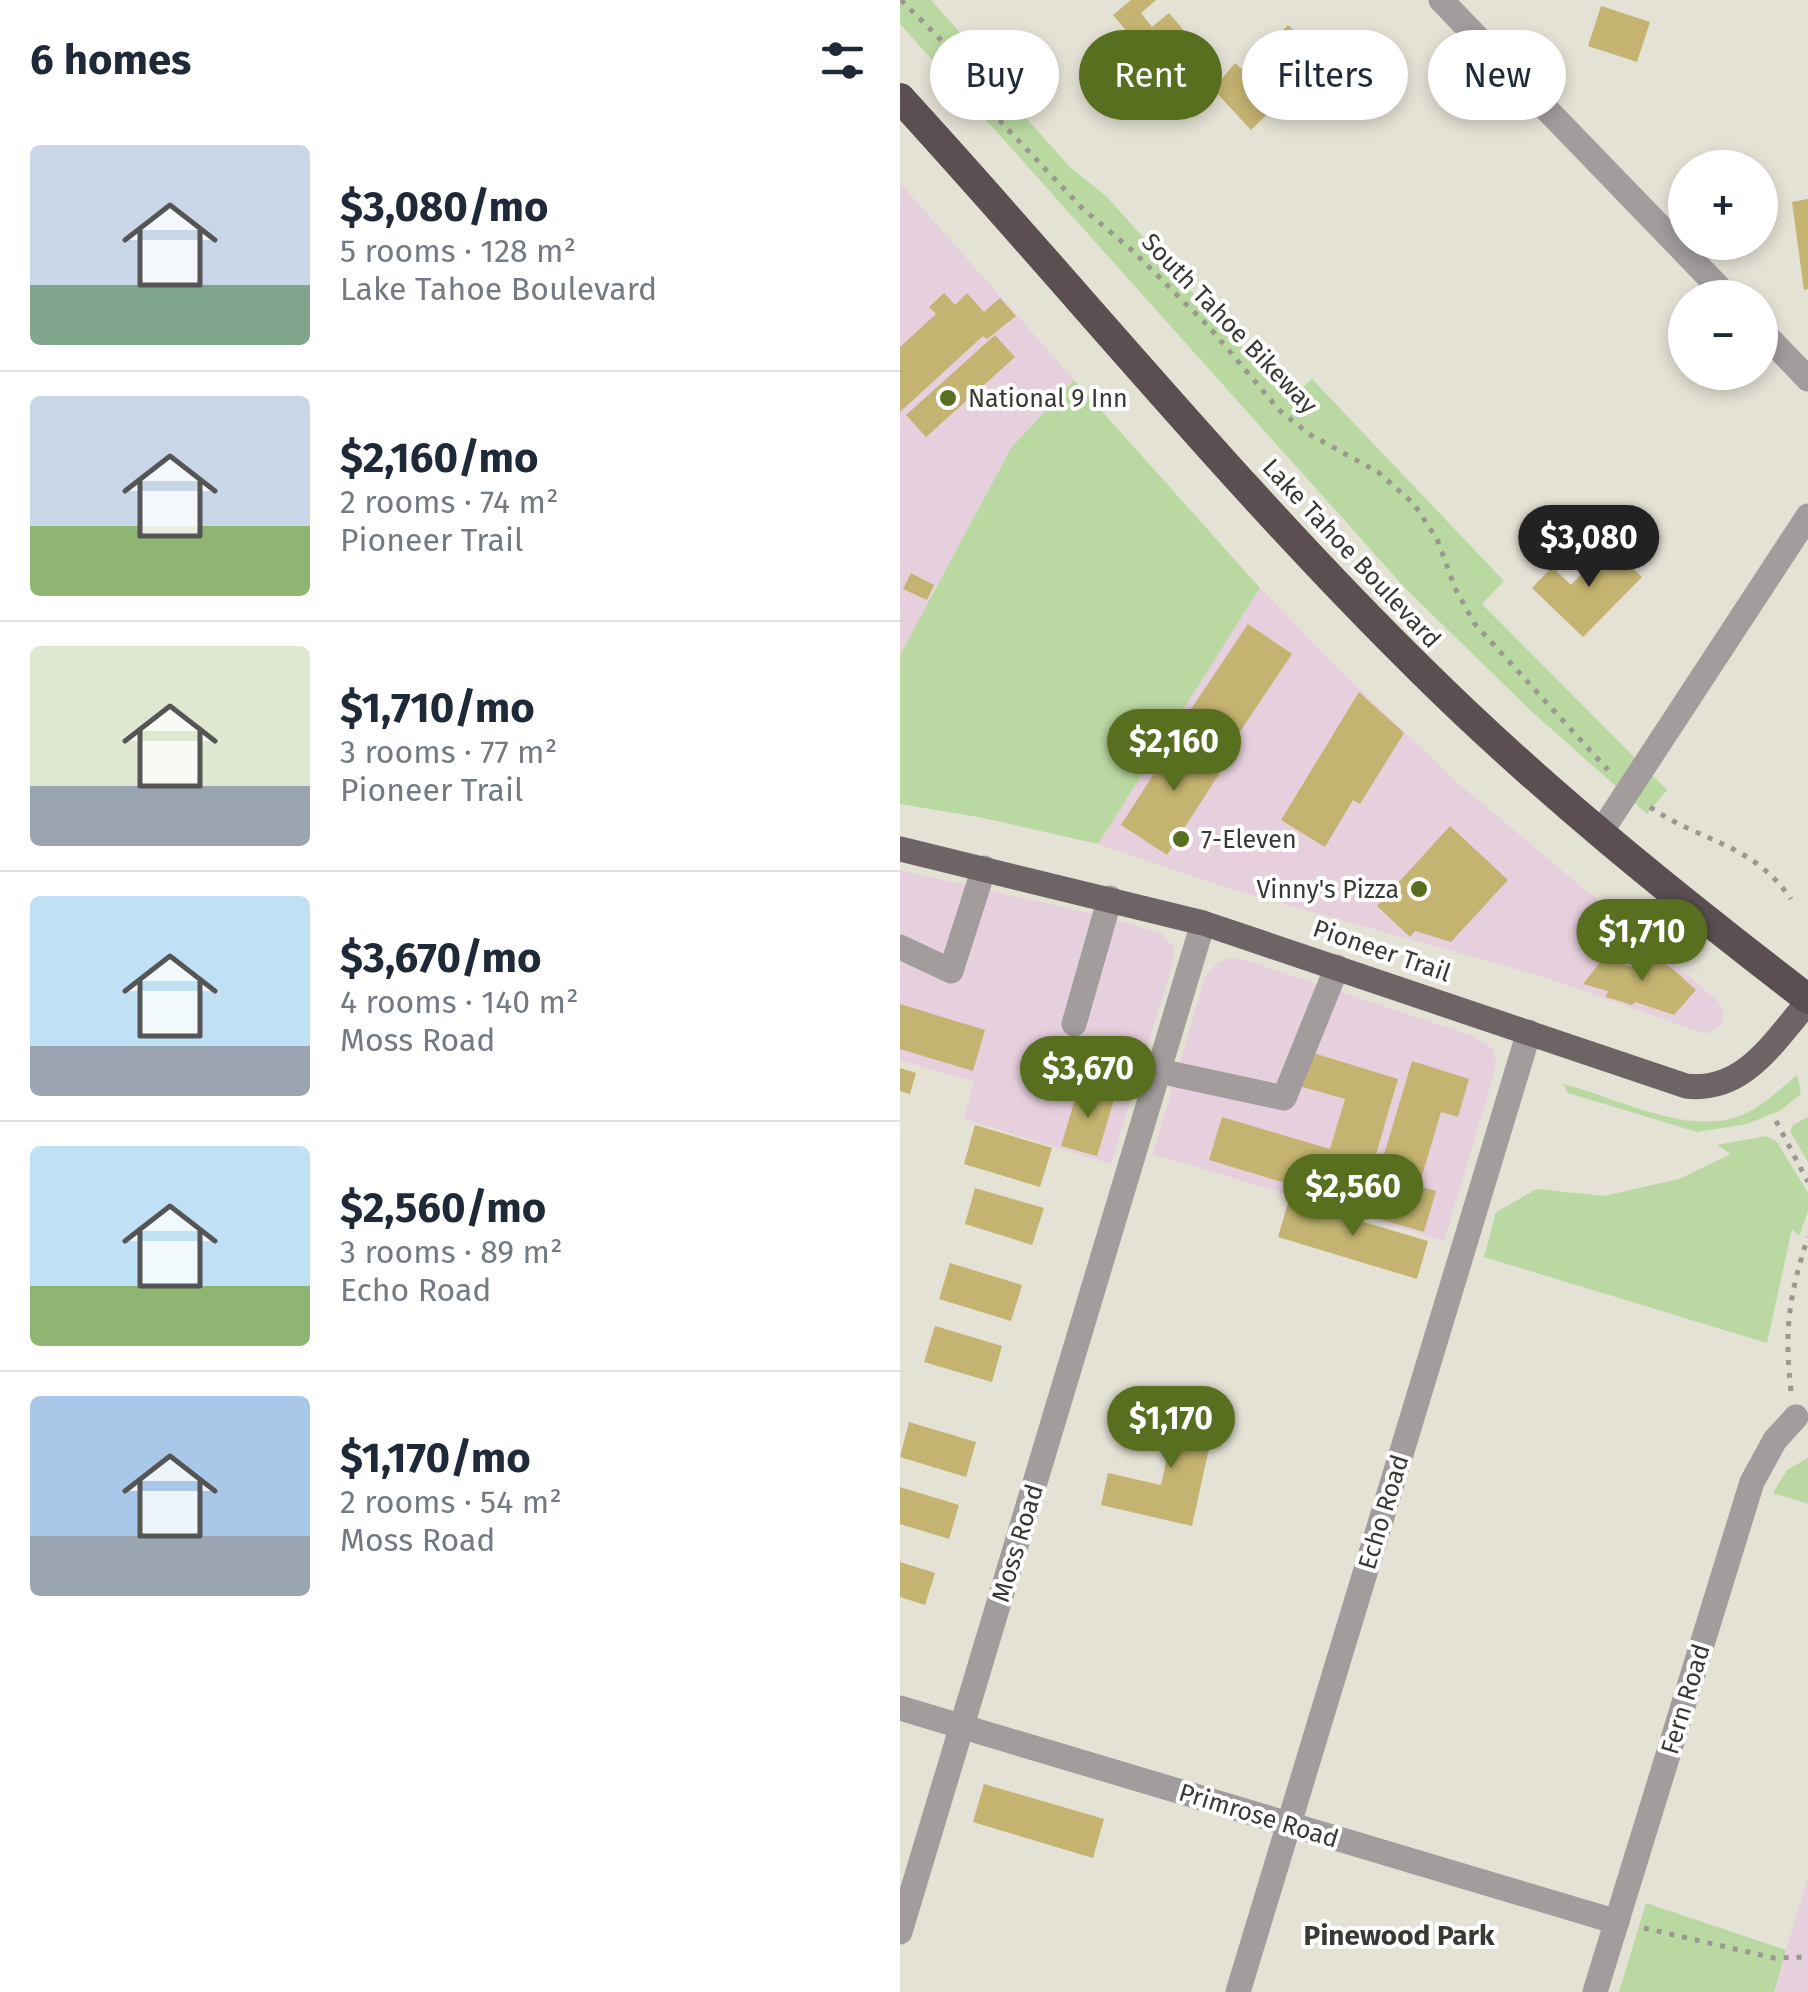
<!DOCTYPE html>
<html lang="en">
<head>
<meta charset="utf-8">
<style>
	body { margin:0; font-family:"Fira Sans",sans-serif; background:#f2f2f3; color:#1f2937; height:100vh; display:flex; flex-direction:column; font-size:38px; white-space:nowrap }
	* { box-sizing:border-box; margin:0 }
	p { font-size:32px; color:#747a83 }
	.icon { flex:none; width:55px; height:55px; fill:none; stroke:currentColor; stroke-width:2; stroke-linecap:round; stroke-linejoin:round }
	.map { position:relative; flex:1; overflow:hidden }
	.panel { display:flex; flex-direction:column; background:#fff; width:900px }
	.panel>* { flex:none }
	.guide { position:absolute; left:30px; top:30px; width:728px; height:90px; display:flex; gap:20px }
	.fabs { position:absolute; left:768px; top:150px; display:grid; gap:20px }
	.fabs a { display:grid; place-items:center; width:110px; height:110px; border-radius:50%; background:#fff; box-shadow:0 5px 15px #0003; font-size:50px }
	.price { position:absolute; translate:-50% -85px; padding:0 22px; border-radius:35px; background:#586f1f; color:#fff; font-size:32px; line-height:65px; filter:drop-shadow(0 2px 5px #0008) }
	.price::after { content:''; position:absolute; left:50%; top:60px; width:30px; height:22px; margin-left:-15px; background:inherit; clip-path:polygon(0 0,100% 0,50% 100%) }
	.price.selected { background:#222; color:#fff }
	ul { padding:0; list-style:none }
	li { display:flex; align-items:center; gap:30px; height:250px; padding:0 30px }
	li+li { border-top:2px solid #e0e1e3 }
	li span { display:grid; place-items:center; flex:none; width:280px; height:200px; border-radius:10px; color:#555 }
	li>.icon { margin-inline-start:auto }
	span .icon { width:120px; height:120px; fill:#fffc; stroke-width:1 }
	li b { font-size:42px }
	h2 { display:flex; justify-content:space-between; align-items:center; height:120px; padding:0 30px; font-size:42px }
	.chip { padding:0 35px; border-radius:45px; background:#fff; box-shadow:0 5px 15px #0003; font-size:35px; line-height:90px }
	.chip.selected { background:#586f1f; color:#fff }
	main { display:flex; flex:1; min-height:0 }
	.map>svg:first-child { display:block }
	.commercial { fill:#e6d0dd }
	.green { fill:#bad9a2 }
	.building { fill:#c5b471 }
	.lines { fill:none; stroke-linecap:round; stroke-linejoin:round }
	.path { stroke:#9a988f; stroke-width:5; stroke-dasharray:5 8; stroke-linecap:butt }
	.minor { stroke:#a29c9d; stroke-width:25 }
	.major { stroke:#6e6365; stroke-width:25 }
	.highway { stroke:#5b4f52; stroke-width:30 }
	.poi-dot { fill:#586f1f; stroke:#fff; stroke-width:4 }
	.labels { text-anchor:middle; stroke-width:8; stroke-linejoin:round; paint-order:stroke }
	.street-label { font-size:25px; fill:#393833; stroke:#fff }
	.poi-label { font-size:25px; fill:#393833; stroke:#fff; text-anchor:start }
	.neighbourhood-label { font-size:28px; font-weight:bold; fill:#393833; stroke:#fff }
</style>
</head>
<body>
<main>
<section class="panel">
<h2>6 homes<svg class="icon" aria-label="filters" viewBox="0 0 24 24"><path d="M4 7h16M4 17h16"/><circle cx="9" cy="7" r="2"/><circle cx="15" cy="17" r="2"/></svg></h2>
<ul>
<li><span style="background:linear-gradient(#c9d6e8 70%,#7fa58c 0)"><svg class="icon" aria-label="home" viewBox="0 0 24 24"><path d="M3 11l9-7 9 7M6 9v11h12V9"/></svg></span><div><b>$3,080/mo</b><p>5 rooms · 128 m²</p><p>Lake Tahoe Boulevard</p></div></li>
<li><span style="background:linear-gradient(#c9d6e8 65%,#8fb573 0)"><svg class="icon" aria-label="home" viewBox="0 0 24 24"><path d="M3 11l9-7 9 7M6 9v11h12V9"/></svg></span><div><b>$2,160/mo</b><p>2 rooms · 74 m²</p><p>Pioneer Trail</p></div></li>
<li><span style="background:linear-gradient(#dfe7d0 70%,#9aa5b1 0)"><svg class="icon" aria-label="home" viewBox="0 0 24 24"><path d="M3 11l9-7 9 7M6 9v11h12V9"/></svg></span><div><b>$1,710/mo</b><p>3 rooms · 77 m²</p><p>Pioneer Trail</p></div></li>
<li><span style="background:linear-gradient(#bfe0f5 75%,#9aa5b1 0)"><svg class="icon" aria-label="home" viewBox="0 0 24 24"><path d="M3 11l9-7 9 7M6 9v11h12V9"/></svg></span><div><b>$3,670/mo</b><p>4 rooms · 140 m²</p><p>Moss Road</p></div></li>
<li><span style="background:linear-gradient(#bfe0f5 70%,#8fb573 0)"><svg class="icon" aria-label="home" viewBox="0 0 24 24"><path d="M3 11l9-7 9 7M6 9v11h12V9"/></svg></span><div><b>$2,560/mo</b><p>3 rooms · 89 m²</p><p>Echo Road</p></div></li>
<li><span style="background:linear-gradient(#a9c7e8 70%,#9aa5b1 0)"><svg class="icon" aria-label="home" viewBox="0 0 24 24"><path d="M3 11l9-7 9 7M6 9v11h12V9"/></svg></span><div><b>$1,170/mo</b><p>2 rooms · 54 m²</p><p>Moss Road</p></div></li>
</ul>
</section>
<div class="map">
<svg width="908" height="1992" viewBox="0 0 908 1992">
	<rect width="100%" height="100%" fill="#e4e1d5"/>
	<g class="commercial">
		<polygon points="0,183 174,380 111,448 0,655"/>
		<polygon points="360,588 438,669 561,786 817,1000 823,1009 822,1025 806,1034 641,976 334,890 198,844"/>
		<polygon points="0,870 210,918 261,933 274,948 273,963 211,1164 64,1119 74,1082 0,1060"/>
		<polygon points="331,958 348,961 573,1036 592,1048 596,1062 591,1084 544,1241 253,1154 305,977 318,962"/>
		<polygon points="908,1877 908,1992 874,1992 886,1950"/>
	</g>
	<g class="green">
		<polygon points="0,0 31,0 73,47 106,96 172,169 207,197 389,400 412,379 604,581 582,604 767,790 747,814 631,711 506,589 0,24"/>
		<polygon points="174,380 360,588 198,844 79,817 0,804 0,655 111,448"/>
		<path d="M897 1075 901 1094 881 1110 847 1124 797 1132 668 1093 663 1084C715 1097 787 1136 839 1116 861 1108 879 1090 897 1075Z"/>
		<polygon points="908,1117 908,1162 890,1131 893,1125"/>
		<polygon points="866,1136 877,1142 908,1193 908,1211 899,1236 892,1229 867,1343 584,1257 596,1212 637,1189 704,1196 779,1179 831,1154 817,1145"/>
		<polygon points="908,1458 908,1504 873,1493 887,1470"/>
		<polygon points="746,1903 886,1950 874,1992 719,1992"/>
	</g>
	<g class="building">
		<polygon points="231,0 256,0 241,13 252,27 269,13 286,33 263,52 256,44 245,53 213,15"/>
		<polygon points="701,6 750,22 737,62 688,46"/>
		<polygon points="388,25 441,74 417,101 398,84 351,130 313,89 335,63 352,78 370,58 363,52"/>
		<polygon points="908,199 908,289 904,290 892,202"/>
		<polygon points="44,293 55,305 67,293 84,312 100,298 116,316 87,339 83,336 0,412 0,347 36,314 29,307"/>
		<polygon points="95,335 115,357 26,437 6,415"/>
		<polygon points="709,545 742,577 683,637 632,588 652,567 671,585"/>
		<polygon points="11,573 34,585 27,600 3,589"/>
		<polygon points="348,624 392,654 335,739 291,709"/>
		<polygon points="459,692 504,733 460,804 453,800 425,847 381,820"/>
		<polygon points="280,733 326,763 267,855 221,825"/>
		<polygon points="550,826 608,880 551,942 515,931 510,937 477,906"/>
		<polygon points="747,952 774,970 796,990 774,1015 735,1002 732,1005 706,997 708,991 683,984 704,957 737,969 737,965"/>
		<polygon points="0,1004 85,1030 73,1071 0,1049"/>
		<polygon points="410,1052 498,1079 461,1206 309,1160 322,1117 430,1149 445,1099 399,1086"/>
		<polygon points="512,1061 569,1079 558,1117 541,1112 519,1186 536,1191 524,1232 466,1215"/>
		<polygon points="0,1068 16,1073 10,1094 0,1091"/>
		<polygon points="179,1086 215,1097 197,1156 161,1146"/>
		<polygon points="75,1125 152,1148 140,1187 64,1164"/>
		<polygon points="75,1188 144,1208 132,1245 65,1224"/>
		<polygon points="389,1200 528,1241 517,1279 378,1237"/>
		<polygon points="50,1263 122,1285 111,1321 39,1299"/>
		<polygon points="35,1326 102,1346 92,1382 24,1362"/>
		<polygon points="280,1398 318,1407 292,1526 201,1505 208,1473 261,1485"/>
		<polygon points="9,1422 76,1442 66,1477 0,1457"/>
		<polygon points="0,1487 59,1505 49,1539 0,1524"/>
		<polygon points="0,1562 35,1573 25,1605 0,1597"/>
		<polygon points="84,1784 204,1819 193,1858 73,1822"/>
	</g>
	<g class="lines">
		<g class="path">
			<polyline points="1,0 55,54 101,122 182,208 234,252 309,327 380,411 409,434 478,472 514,504 537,539 555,588 574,623 708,770"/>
			<path d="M750 807C804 844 851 842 891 899"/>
			<polyline points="876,1121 908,1182"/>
			<path d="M891 1391C884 1330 889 1295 908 1237"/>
			<polyline points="744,1928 874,1958 908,1957"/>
		</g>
		<g class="minor">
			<polyline points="541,0 829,298"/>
			<polyline points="860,329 908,379"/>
			<polyline points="699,835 908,516"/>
			<polyline points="0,947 51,971 84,868"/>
			<polyline points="174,1024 210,898"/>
			<polyline points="259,1071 384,1098 437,967"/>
			<polyline points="0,1708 717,1922"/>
			<polyline points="0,1932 303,923"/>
			<polyline points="338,1992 629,1032"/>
			<polyline points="695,1992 852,1482 875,1440 896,1417"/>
		</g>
		<path class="major" d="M0 849 303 923 786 1086C844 1093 874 1041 908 1002"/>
		<path class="highway" d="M0 98C174 288 337 489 521 670 642 790 773 895 908 999"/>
	</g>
	<g class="poi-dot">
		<circle cx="48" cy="398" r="10"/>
		<circle cx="281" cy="839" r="10"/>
		<circle cx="519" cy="889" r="10"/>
	</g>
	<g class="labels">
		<g class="street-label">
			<text transform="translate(330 323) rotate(46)" y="9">South Tahoe Bikeway</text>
			<text transform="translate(452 553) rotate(47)" y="9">Lake Tahoe Boulevard</text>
			<text transform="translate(482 950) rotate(19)" y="9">Pioneer Trail</text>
			<text transform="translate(483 1512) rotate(-73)" y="9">Echo Road</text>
			<text transform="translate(117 1543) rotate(-73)" y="9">Moss Road</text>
			<text transform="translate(785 1699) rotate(-73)" y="9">Fern Road</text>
			<text transform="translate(359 1815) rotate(17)" y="9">Primrose Road</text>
		</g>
		<g class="poi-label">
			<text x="68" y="407">National 9 Inn</text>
			<text x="301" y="848">7-Eleven</text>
			<text x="499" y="898" text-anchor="end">Vinny's Pizza</text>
		</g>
		<g class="neighbourhood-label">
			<text x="499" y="1945">Pinewood Park</text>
		</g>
	</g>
</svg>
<div class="fabs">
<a>+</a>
<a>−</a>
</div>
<b class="price selected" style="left:689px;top:590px">$3,080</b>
<b class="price" style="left:274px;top:794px">$2,160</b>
<b class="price" style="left:742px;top:984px">$1,710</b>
<b class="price" style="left:188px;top:1121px">$3,670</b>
<b class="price" style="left:453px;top:1239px">$2,560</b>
<b class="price" style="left:271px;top:1471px">$1,170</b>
<div class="guide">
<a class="chip">Buy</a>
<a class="chip selected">Rent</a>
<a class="chip">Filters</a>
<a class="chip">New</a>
</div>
</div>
</main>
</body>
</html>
